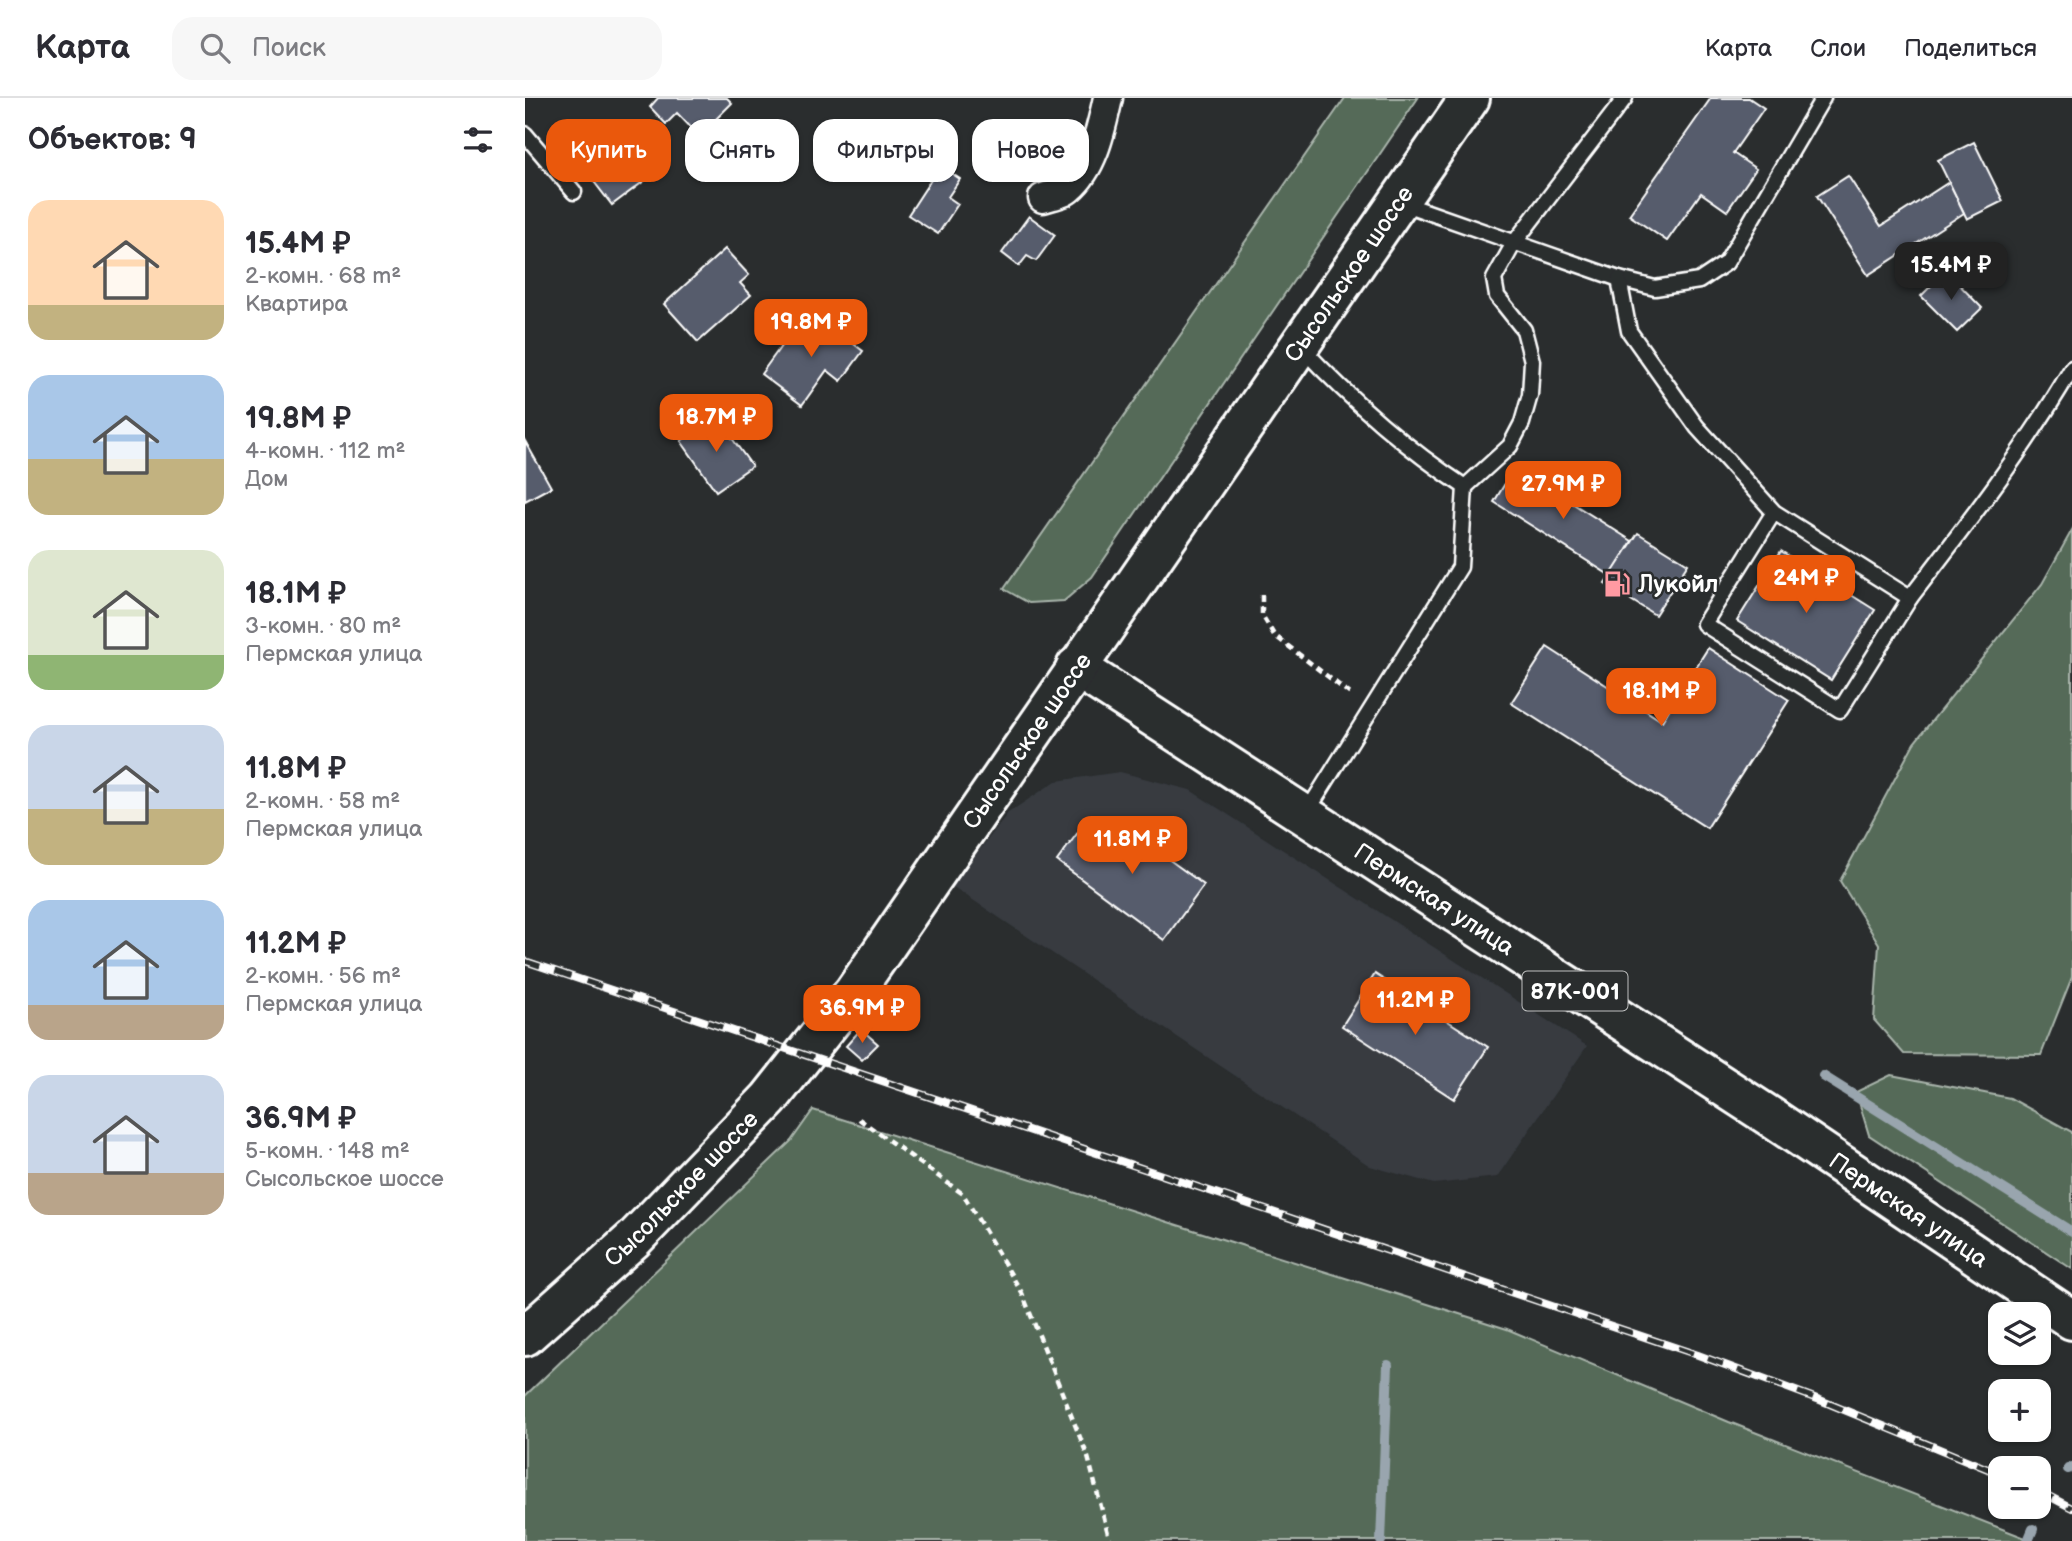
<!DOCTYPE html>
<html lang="ru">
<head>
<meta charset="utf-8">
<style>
	body { margin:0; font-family:"Balsamiq Sans",sans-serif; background:#f7f7f7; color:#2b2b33; height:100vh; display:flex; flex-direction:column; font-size:26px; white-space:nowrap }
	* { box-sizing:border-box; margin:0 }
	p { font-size:23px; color:#7c7c81 }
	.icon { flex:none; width:38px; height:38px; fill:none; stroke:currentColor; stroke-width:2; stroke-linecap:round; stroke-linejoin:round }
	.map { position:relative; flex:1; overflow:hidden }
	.panel { display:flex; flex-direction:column; background:#fff; width:525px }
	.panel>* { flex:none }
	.guide { position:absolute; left:21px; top:21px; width:665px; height:63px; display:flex; gap:14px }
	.buttons { position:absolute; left:1463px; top:1204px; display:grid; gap:14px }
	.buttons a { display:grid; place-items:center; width:63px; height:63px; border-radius:14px; background:#fff; box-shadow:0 2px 5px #0004; font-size:35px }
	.price { position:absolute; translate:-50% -60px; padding:0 16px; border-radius:14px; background:#ea580c; color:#fff; font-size:23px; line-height:46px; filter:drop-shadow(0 2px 4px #0008) }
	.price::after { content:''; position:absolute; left:50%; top:42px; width:21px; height:16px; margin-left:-10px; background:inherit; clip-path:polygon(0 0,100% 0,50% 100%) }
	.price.on { background:#222; color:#fff }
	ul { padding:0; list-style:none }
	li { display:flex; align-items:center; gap:21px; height:175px; padding:0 28px }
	li span { display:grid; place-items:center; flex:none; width:196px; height:140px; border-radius:21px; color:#555 }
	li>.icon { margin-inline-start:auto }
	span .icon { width:84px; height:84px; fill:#fffc; stroke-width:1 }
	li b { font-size:30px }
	h2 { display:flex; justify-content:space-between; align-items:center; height:84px; padding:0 28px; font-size:30px }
	.pill { padding:0 24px; border-radius:21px; background:#fff; box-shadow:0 2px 5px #0004; font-size:24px; line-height:63px }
	.pill.on { background:#ea580c; color:#fff }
	header { display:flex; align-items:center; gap:42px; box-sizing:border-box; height:98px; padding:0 35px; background:#fff; border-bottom:2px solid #e1e1e2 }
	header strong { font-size:33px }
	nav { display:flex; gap:38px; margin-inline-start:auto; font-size:24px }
	.search { width:490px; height:63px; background:#f7f7f7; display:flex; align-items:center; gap:18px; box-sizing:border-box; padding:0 24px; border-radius:21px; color:#7c7c81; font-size:26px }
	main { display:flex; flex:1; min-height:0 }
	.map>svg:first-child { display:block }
	.built { fill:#373b41 }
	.green { fill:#546b58; stroke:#aab5ac; stroke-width:2 }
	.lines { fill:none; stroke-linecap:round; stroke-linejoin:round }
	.stream { stroke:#99a5ae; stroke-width:10 }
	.building { fill:#565b6c; stroke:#fff; stroke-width:2 }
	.lane-casing { stroke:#fff; stroke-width:19 }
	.street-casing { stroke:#fff; stroke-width:33 }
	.primary-casing { stroke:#fff; stroke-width:44 }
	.path { stroke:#fff; stroke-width:4.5; stroke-dasharray:7 5; stroke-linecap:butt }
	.lane { stroke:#2a2d2e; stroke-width:14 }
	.street { stroke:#2a2d2e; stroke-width:28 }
	.primary { stroke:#2a2d2e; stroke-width:38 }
	.rail-casing { stroke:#fff; stroke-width:8 }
	.rail { stroke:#2a2d2e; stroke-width:5; stroke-dasharray:16; stroke-linecap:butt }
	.labels { text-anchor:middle; stroke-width:5; stroke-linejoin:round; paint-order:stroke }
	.shield { fill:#2a2d2e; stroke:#bfc0c0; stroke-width:2 }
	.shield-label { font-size:23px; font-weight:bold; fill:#fff }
	.street-label { font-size:24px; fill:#fff; stroke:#2a2d2e }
	.poi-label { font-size:24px; font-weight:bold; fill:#fff; stroke:#2a2d2e; text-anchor:start }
</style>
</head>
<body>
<header>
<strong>Карта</strong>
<div class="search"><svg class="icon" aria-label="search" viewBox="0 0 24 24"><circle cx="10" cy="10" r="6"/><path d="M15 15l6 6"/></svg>Поиск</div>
<nav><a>Карта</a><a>Слои</a><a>Поделиться</a></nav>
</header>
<main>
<section class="panel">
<h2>Объектов: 9<svg class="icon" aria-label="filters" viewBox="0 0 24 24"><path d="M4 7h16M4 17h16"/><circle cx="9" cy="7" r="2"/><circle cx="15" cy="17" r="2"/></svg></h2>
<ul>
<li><span style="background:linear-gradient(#ffd9b3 75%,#c2b280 0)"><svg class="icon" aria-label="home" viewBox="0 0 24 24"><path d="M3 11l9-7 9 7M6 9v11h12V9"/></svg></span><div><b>15.4M ₽</b><p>2-комн. · 68 m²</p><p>Квартира</p></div></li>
<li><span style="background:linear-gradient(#a9c7e8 60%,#c2b280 0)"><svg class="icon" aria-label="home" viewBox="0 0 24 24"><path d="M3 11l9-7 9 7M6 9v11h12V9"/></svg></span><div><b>19.8M ₽</b><p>4-комн. · 112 m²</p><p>Дом</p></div></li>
<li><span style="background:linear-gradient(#dfe7d0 75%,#8fb573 0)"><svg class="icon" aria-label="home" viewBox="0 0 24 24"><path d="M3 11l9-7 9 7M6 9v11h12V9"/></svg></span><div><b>18.1M ₽</b><p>3-комн. · 80 m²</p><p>Пермская улица</p></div></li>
<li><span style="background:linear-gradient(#c9d6e8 60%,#c2b280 0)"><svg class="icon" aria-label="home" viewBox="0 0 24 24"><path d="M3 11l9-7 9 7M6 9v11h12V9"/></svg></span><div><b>11.8M ₽</b><p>2-комн. · 58 m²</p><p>Пермская улица</p></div></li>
<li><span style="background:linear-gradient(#a9c7e8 75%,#b9a48a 0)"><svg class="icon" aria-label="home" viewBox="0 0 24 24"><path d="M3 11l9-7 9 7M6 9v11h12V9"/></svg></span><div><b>11.2M ₽</b><p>2-комн. · 56 m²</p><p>Пермская улица</p></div></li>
<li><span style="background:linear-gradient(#c9d6e8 70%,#b9a48a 0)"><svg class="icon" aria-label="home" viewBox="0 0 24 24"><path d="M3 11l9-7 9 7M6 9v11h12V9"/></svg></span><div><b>36.9M ₽</b><p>5-комн. · 148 m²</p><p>Сысольское шоссе</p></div></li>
</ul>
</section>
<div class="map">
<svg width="1547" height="1443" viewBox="0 0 1547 1443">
	<rect width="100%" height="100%" fill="#2a2d2e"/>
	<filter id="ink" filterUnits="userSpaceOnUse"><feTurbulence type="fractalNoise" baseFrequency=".0143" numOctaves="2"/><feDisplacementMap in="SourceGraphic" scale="14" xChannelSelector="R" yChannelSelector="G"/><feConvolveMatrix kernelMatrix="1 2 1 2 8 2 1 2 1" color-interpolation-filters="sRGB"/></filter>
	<g filter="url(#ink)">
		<polygon class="built" points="595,674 665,692 1062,948 972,1079 909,1086 845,1068 427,788 483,715 531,683"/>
		<g class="green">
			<polygon points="820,0 893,0 567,479 539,503 504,505 479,491"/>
			<polygon points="1547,432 1547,879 1516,957 1379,956 1349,922 1354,846 1315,783 1389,645 1517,486"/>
			<polygon points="1366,977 1485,1000 1547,1034 1547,1171 1344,1037 1331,994"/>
			<polygon points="288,1012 982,1231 1204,1324 1508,1443 0,1443 0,1298 266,1043"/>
		</g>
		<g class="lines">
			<g class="stream">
				<polyline points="1298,978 1547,1134"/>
				<polyline points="1543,1371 1547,1369"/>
				<polyline points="856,1443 863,1267"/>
				<polyline points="1503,1443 1508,1431"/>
			</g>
		</g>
		<g class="building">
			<polygon points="133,0 202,0 207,5 174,38 152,15 141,26 125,9"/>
			<polygon points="1186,0 1224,0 1239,10 1208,55 1231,71 1202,113 1176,95 1142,143 1104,117"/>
			<polygon points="105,39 131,74 87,107 60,72"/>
			<polygon points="1449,44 1478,103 1442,121 1413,62"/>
			<polygon points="415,68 435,81 423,99 433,106 413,136 383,117"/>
			<polygon points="1323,78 1356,128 1424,84 1439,115 1343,177 1292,98"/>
			<polygon points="504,118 530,137 511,163 502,158 494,168 477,155"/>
			<polygon points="200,151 224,177 215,185 226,197 173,244 139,206"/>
			<polygon points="1421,173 1457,210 1432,234 1396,198"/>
			<polygon points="289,216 338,253 316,283 302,272 277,307 236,276 262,240 268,244"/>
			<polygon points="191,318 227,368 191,393 156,343"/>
			<polygon points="0,343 26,389 0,403"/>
			<polygon points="990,369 1107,443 1086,478 969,404"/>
			<polygon points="1113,435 1163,466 1130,517 1080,486"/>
			<polygon points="1256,453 1350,512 1306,582 1212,523"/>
			<polygon points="1022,549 1137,623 1183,550 1264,602 1182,730 986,605"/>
			<polygon points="595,726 679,787 639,842 532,763 557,729"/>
			<polygon points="850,876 963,949 929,1001 817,928"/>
			<polygon points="336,931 353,946 337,962 321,948"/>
		</g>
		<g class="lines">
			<g class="lane-casing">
				<g id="lane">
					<polyline points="0,36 49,94"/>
					<polyline points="874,104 1094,181 1130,190 1174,183 1201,165 1298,0"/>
					<polyline points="1094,181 1104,233 1172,329 1249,414 1385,500 1315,612 1179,526 1249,414"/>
					<path d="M775 248C825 301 879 349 940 389L985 348 997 325 1005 297 1007 263 999 232 972 198 969 181 989 145 1100 0"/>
					<path d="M1385 500C1443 425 1500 351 1547 270"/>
					<polyline points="780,717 935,469 940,389"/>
				</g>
			</g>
			<g class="street-casing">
				<path id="street" d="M518 100C526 97 538 96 544 90 569 69 576 30 583 0"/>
			</g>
			<g class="primary-casing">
				<g id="primary">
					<path id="s1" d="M551 569 1244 1018 1547 1222"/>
					<path id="s2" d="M0 1238 109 1141 244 1001 329 894 945 0"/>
				</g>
			</g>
			<g class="path">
				<polyline points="737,497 737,517 749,537 828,598"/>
				<polyline points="334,1021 438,1096 497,1195 563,1359 585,1443"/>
			</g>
			<use href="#lane" class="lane"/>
			<use href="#street" class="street"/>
			<use href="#primary" class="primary"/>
			<g class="rail-casing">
				<g id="rail">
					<polyline points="0,863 1173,1257 1295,1302 1475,1376"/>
					<polyline points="1514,1393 1547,1410"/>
				</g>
			</g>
			<use href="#rail" class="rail"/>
		</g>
	</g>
	<defs>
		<g id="fuel-bare" transform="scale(2.1)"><path d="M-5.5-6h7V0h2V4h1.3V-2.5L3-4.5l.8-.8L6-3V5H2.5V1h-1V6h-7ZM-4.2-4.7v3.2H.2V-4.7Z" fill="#ff9aa2" stroke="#2a2d2e" stroke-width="2.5" paint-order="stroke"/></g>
	</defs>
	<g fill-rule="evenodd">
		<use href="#fuel-bare" x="1092" y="486"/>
	</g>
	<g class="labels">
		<rect class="shield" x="997.5" y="873.5" width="105" height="39" rx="5"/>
		<g class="shield-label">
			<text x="1050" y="901">87К-001</text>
		</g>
		<g class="street-label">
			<text dy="8" stroke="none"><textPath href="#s2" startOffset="1349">Сысольское шоссе</textPath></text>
			<text dy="8" stroke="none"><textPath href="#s2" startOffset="782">Сысольское шоссе</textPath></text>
			<text dy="8" stroke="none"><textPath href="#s1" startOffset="427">Пермская улица</textPath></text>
			<text dy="8" stroke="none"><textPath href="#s2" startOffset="215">Сысольское шоссе</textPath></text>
			<text dy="8" stroke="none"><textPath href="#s1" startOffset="994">Пермская улица</textPath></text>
		</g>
		<g class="poi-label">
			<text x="1113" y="494">Лукойл</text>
		</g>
	</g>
</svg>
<div class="buttons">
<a><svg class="icon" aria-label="layers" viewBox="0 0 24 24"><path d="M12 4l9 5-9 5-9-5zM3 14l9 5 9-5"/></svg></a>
<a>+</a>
<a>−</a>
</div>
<b class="price on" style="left:1426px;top:204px">15.4M ₽</b>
<b class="price" style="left:286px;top:261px">19.8M ₽</b>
<b class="price" style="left:191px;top:356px">18.7M ₽</b>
<b class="price" style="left:1038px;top:423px">27.9M ₽</b>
<b class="price" style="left:1281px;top:517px">24M ₽</b>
<b class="price" style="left:1136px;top:630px">18.1M ₽</b>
<b class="price" style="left:607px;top:778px">11.8M ₽</b>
<b class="price" style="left:890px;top:939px">11.2M ₽</b>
<b class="price" style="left:337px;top:947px">36.9M ₽</b>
<div class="guide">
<a class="pill on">Купить</a>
<a class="pill">Снять</a>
<a class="pill">Фильтры</a>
<a class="pill">Новое</a>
</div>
</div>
</main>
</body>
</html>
